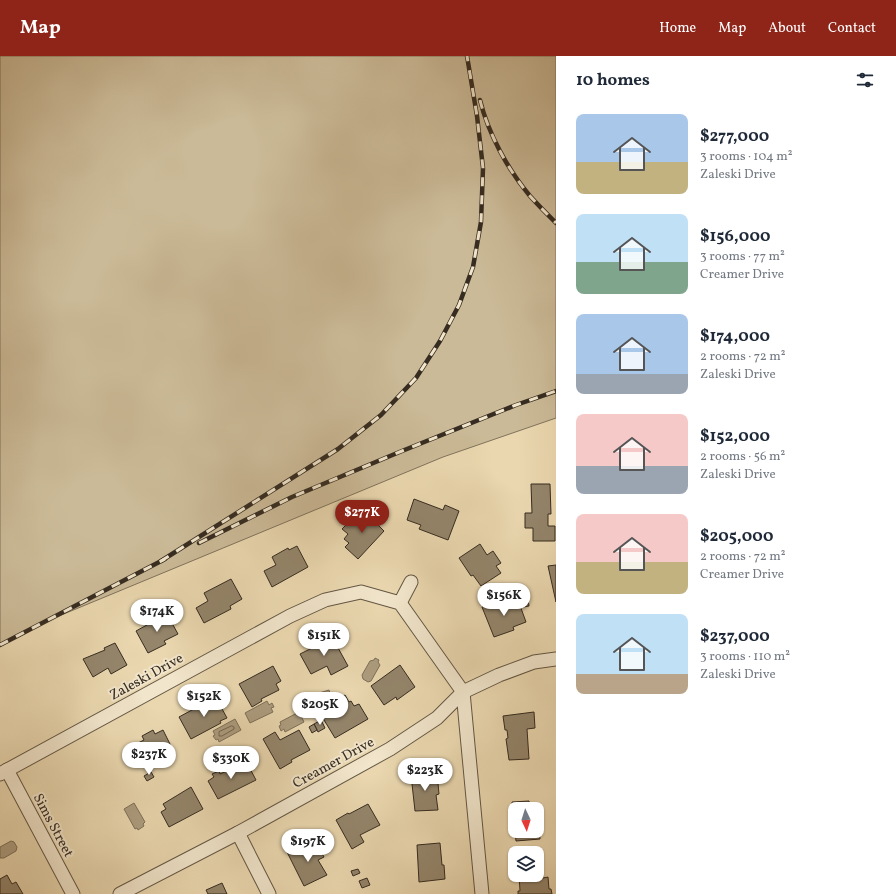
<!DOCTYPE html>
<html lang="en">
<head>
<meta charset="utf-8">
<style>
	body { margin:0; font-family:Vollkorn,serif; background:#f2f2f3; color:#1f2937; height:100vh; display:flex; flex-direction:column; font-size:15px; white-space:nowrap }
	* { box-sizing:border-box; margin:0 }
	p { font-size:13px; color:#747a83 }
	.icon { flex:none; width:22px; height:22px; fill:none; stroke:currentColor; stroke-width:2; stroke-linecap:round; stroke-linejoin:round }
	.map { position:relative; flex:1; overflow:hidden }
	.details { display:flex; flex-direction:column; background:#fff; width:340px }
	.details>* { flex:none }
	.needle { width:26px; rotate:176deg }
	.buttons { position:absolute; left:508px; top:746px; display:grid; gap:8px }
	.buttons a { display:grid; place-items:center; width:36px; height:36px; border-radius:8px; background:#fff; box-shadow:0 1px 3px #0004; font-size:20px }
	.price { position:absolute; translate:-50% -34px; padding:0 9px; border-radius:14px; background:#fff; color:#222; font-size:13px; line-height:26px; filter:drop-shadow(0 1px 2px #0008) }
	.price::after { content:''; position:absolute; left:50%; top:24px; width:12px; height:9px; margin-left:-6px; background:inherit; clip-path:polygon(0 0,100% 0,50% 100%) }
	.price.current { background:#8f2418; color:#fff }
	ul { padding:0; list-style:none }
	li { display:flex; align-items:center; gap:12px; height:100px; padding:0 20px }
	li span { display:grid; place-items:center; flex:none; width:112px; height:80px; border-radius:8px; color:#555 }
	li>.icon { margin-inline-start:auto }
	span .icon { width:48px; height:48px; fill:#fffc; stroke-width:1 }
	li b { font-size:17px }
	h2 { display:flex; justify-content:space-between; align-items:center; height:48px; padding:0 20px; font-size:17px }
	header { display:flex; align-items:center; gap:24px; box-sizing:border-box; height:56px; padding:0 20px; background:#8f2418; color:#fff }
	header strong { font-size:19px }
	nav { display:flex; gap:22px; margin-inline-start:auto; font-size:14px }
	main { display:flex; flex:1; min-height:0 }
	.map>svg:first-child { display:block }
	.green { fill:#cbba97; stroke:#80735c }
	.water { fill:#ad9d7f; stroke:#7d7059 }
	.lines { fill:none; stroke-linecap:round; stroke-linejoin:round }
	.shore { stroke:#726450; stroke-width:1 }
	.building { fill:#94856b; stroke:#362c21 }
	.street-casing { stroke:#635744; stroke-width:15 }
	.street { stroke:#f1e5cb; stroke-width:13 }
	.rail-casing { stroke:#362c21; stroke-width:4.5 }
	.rail { stroke:#f1e5cb; stroke-width:3; stroke-dasharray:9; stroke-linecap:butt }
	.labels { text-anchor:middle; stroke-width:4; stroke-linejoin:round; paint-order:stroke }
	.street-label { font-size:14px; fill:#362c21; stroke:#f1e5cb }
</style>
</head>
<body>
<header>
<strong>Map</strong>
<nav><a>Home</a><a>Map</a><a>About</a><a>Contact</a></nav>
</header>
<main>
<div class="map">
<svg width="556" height="838" viewBox="0 0 556 838">
	<rect width="100%" height="100%" fill="#ead7af"/>
	<filter id="stains"><feTurbulence type="fractalNoise" baseFrequency=".005" numOctaves="4"/><feColorMatrix values="0 0 0 0 .2 0 0 0 0 .09 0 0 0 0 .02 0 0 0 .5 -.17"/></filter>
	<radialGradient id="worn" r=".72"><stop offset=".6" stop-color="#630" stop-opacity="0"/><stop offset="1" stop-color="#630" stop-opacity=".3"/></radialGradient>
	<polygon class="green" points="0,0 556,0 556,362 443,401 42,567 0,589"/>
	<g class="water">
		<polygon points="375,602 379,604 378,606 380,609 371,625 368,626 363,623 362,619 370,605 374,604"/>
		<polygon points="329,634 332,644 312,650 309,640"/>
		<polygon points="267,645 269,649 272,647 274,651 271,652 273,656 250,667 245,657"/>
		<polygon points="299,656 304,666 285,676 284,673 281,675 279,670 281,669 280,666"/>
		<polygon points="235,663 241,674 219,686 218,683 216,684 213,680 215,679 213,675"/>
		<polygon points="134,747 145,766 143,768 144,770 138,774 137,772 135,773 124,753"/>
		<polygon points="11,785 14,786 17,791 16,795 4,802 0,802 0,791"/>
	</g>
	<g class="lines">
		<polygon class="shore" points="232,670 234,671 234,673 222,680 219,680 219,676"/>
	</g>
	<g class="building">
		<polygon points="531,428 550,428 551,458 548,458 548,470 555,470 555,485 533,485 533,472 525,472 525,457 532,457"/>
		<polygon points="414,443 443,454 445,449 459,455 448,484 419,473 421,469 407,464"/>
		<polygon points="362,454 367,458 371,457 374,460 372,463 384,475 358,503 345,491 349,487 344,483 348,478 342,473 353,462 354,463"/>
		<polygon points="480,488 487,499 493,495 501,507 496,510 501,517 481,530 473,519 471,520 459,502"/>
		<polygon points="297,490 308,511 272,531 264,515 276,509 272,501 288,492 289,494"/>
		<polygon points="556,509 556,546 548,510"/>
		<polygon points="231,523 242,543 230,550 231,553 204,567 196,552 208,545 204,537"/>
		<polygon points="528,543 529,550 523,551 521,544"/>
		<polygon points="518,544 526,566 513,571 514,574 494,581 482,551 495,546 498,552"/>
		<polygon points="167,558 178,578 164,585 166,588 148,597 136,575"/>
		<polygon points="331,579 348,610 331,619 327,610 311,618 300,598 312,592 311,589"/>
		<polygon points="115,587 127,609 111,618 108,612 93,621 83,603 105,594 104,592"/>
		<polygon points="400,609 415,631 397,644 396,641 384,649 371,630"/>
		<polygon points="273,610 281,625 276,628 279,634 261,643 262,645 252,651 239,628"/>
		<polygon points="345,639 349,646 351,645 354,650 359,648 368,663 335,682 321,659 332,652 334,655 337,653 333,646"/>
		<polygon points="216,641 217,644 221,642 225,649 221,651 227,662 220,665 221,667 191,683 179,661"/>
		<polygon points="534,656 535,672 527,673 529,703 509,704 506,683 508,682 507,674 505,674 503,660"/>
		<polygon points="321,664 325,672 318,676 314,668"/>
		<polygon points="314,668 317,674 312,677 309,671"/>
		<polygon points="153,674 155,678 163,674 175,698 162,705 159,700 144,708 134,689 144,684 142,680"/>
		<polygon points="299,674 310,694 291,704 292,706 280,713 263,683 275,676 280,684"/>
		<polygon points="247,707 256,724 218,743 208,725 214,721 212,718 219,715 220,718 235,711 236,713"/>
		<polygon points="151,716 154,721 147,725 144,720"/>
		<polygon points="437,717 439,738 436,739 438,754 415,755 411,719"/>
		<polygon points="191,731 203,753 169,771 161,756 166,753 163,748"/>
		<polygon points="529,745 530,751 535,751 536,753 515,753 515,775 537,775 537,767 537,770 539,770 540,783 516,785 512,746"/>
		<polygon points="368,748 380,769 360,779 364,786 352,793 336,764 348,757 349,758"/>
		<polygon points="303,787 305,793 316,787 324,801 318,804 327,819 304,830 287,796"/>
		<polygon points="440,787 442,809 444,809 445,823 419,826 417,789"/>
		<polygon points="537,811 542,811 543,822 548,821 549,833 551,833 552,838 518,838 518,835 520,835 519,819 537,819"/>
		<polygon points="358,813 360,817 353,820 351,815"/>
		<polygon points="7,819 12,828 16,826 23,838 0,838 0,823"/>
		<polygon points="367,822 370,829 362,832 359,825"/>
		<polygon points="222,827 227,838 208,838 206,834"/>
	</g>
	<g class="lines">
		<g class="street-casing">
			<g id="street">
				<polyline points="400,547 411,526"/>
				<polyline points="7,714 73,838"/>
				<polyline points="0,718 290,560 325,544 361,536 400,547 463,636 482,838"/>
				<polyline points="238,777 269,838"/>
				<polyline points="120,838 238,777 390,693 437,662 463,636 499,619 534,606 556,603"/>
			</g>
		</g>
		<use href="#street" class="street"/>
		<g class="rail-casing">
			<g id="rail">
				<path d="M480 44C488 77 508 114 530 140 538 149 547 158 556 167"/>
				<polyline points="199,487 292,441 402,395 516,349 556,335"/>
				<polyline points="161,505 338,393 381,359 416,322 440,285 459,249 473,211 481,166 483,112 477,60 467,0"/>
				<polyline points="0,589 165,503"/>
			</g>
		</g>
		<use href="#rail" class="rail"/>
	</g>
	<g class="labels">
		<g class="street-label">
			<text transform="translate(146 620) rotate(-29)" y="5">Zaleski Drive</text>
			<text transform="translate(333 706) rotate(-29)" y="5">Creamer Drive</text>
			<text transform="translate(54 769) rotate(62)" y="5">Sims Street</text>
		</g>
	</g>
	<rect width="100%" height="100%" filter="url(#stains)"/>
	<rect width="100%" height="100%" fill="url(#worn)"/>
</svg>
<div class="buttons">
<a><svg class="needle" viewBox="-14 -14 28 28"><path d="M0-13l5 13h-10z" fill="#e53935"/><path d="M0 13l5-13h-10z" fill="#747a83"/></svg></a>
<a><svg class="icon" aria-label="layers" viewBox="0 0 24 24"><path d="M12 4l9 5-9 5-9-5zM3 14l9 5 9-5"/></svg></a>
</div>
<b class="price current" style="left:362px;top:478px">$277K</b>
<b class="price" style="left:504px;top:561px">$156K</b>
<b class="price" style="left:157px;top:577px">$174K</b>
<b class="price" style="left:324px;top:601px">$151K</b>
<b class="price" style="left:204px;top:662px">$152K</b>
<b class="price" style="left:320px;top:670px">$205K</b>
<b class="price" style="left:149px;top:720px">$237K</b>
<b class="price" style="left:231px;top:724px">$330K</b>
<b class="price" style="left:425px;top:736px">$223K</b>
<b class="price" style="left:308px;top:807px">$197K</b>
</div>
<section class="details">
<h2>10 homes<svg class="icon" aria-label="filters" viewBox="0 0 24 24"><path d="M4 7h16M4 17h16"/><circle cx="9" cy="7" r="2"/><circle cx="15" cy="17" r="2"/></svg></h2>
<ul>
<li><span style="background:linear-gradient(#a9c7e8 60%,#c2b280 0)"><svg class="icon" aria-label="home" viewBox="0 0 24 24"><path d="M3 11l9-7 9 7M6 9v11h12V9"/></svg></span><div><b>$277,000</b><p>3 rooms · 104 m²</p><p>Zaleski Drive</p></div></li>
<li><span style="background:linear-gradient(#bfe0f5 60%,#7fa58c 0)"><svg class="icon" aria-label="home" viewBox="0 0 24 24"><path d="M3 11l9-7 9 7M6 9v11h12V9"/></svg></span><div><b>$156,000</b><p>3 rooms · 77 m²</p><p>Creamer Drive</p></div></li>
<li><span style="background:linear-gradient(#a9c7e8 75%,#9aa5b1 0)"><svg class="icon" aria-label="home" viewBox="0 0 24 24"><path d="M3 11l9-7 9 7M6 9v11h12V9"/></svg></span><div><b>$174,000</b><p>2 rooms · 72 m²</p><p>Zaleski Drive</p></div></li>
<li><span style="background:linear-gradient(#f6c9c9 65%,#9aa5b1 0)"><svg class="icon" aria-label="home" viewBox="0 0 24 24"><path d="M3 11l9-7 9 7M6 9v11h12V9"/></svg></span><div><b>$152,000</b><p>2 rooms · 56 m²</p><p>Zaleski Drive</p></div></li>
<li><span style="background:linear-gradient(#f6c9c9 60%,#c2b280 0)"><svg class="icon" aria-label="home" viewBox="0 0 24 24"><path d="M3 11l9-7 9 7M6 9v11h12V9"/></svg></span><div><b>$205,000</b><p>2 rooms · 72 m²</p><p>Creamer Drive</p></div></li>
<li><span style="background:linear-gradient(#bfe0f5 75%,#b9a48a 0)"><svg class="icon" aria-label="home" viewBox="0 0 24 24"><path d="M3 11l9-7 9 7M6 9v11h12V9"/></svg></span><div><b>$237,000</b><p>3 rooms · 110 m²</p><p>Zaleski Drive</p></div></li>
</ul>
</section>
</main>
</body>
</html>
